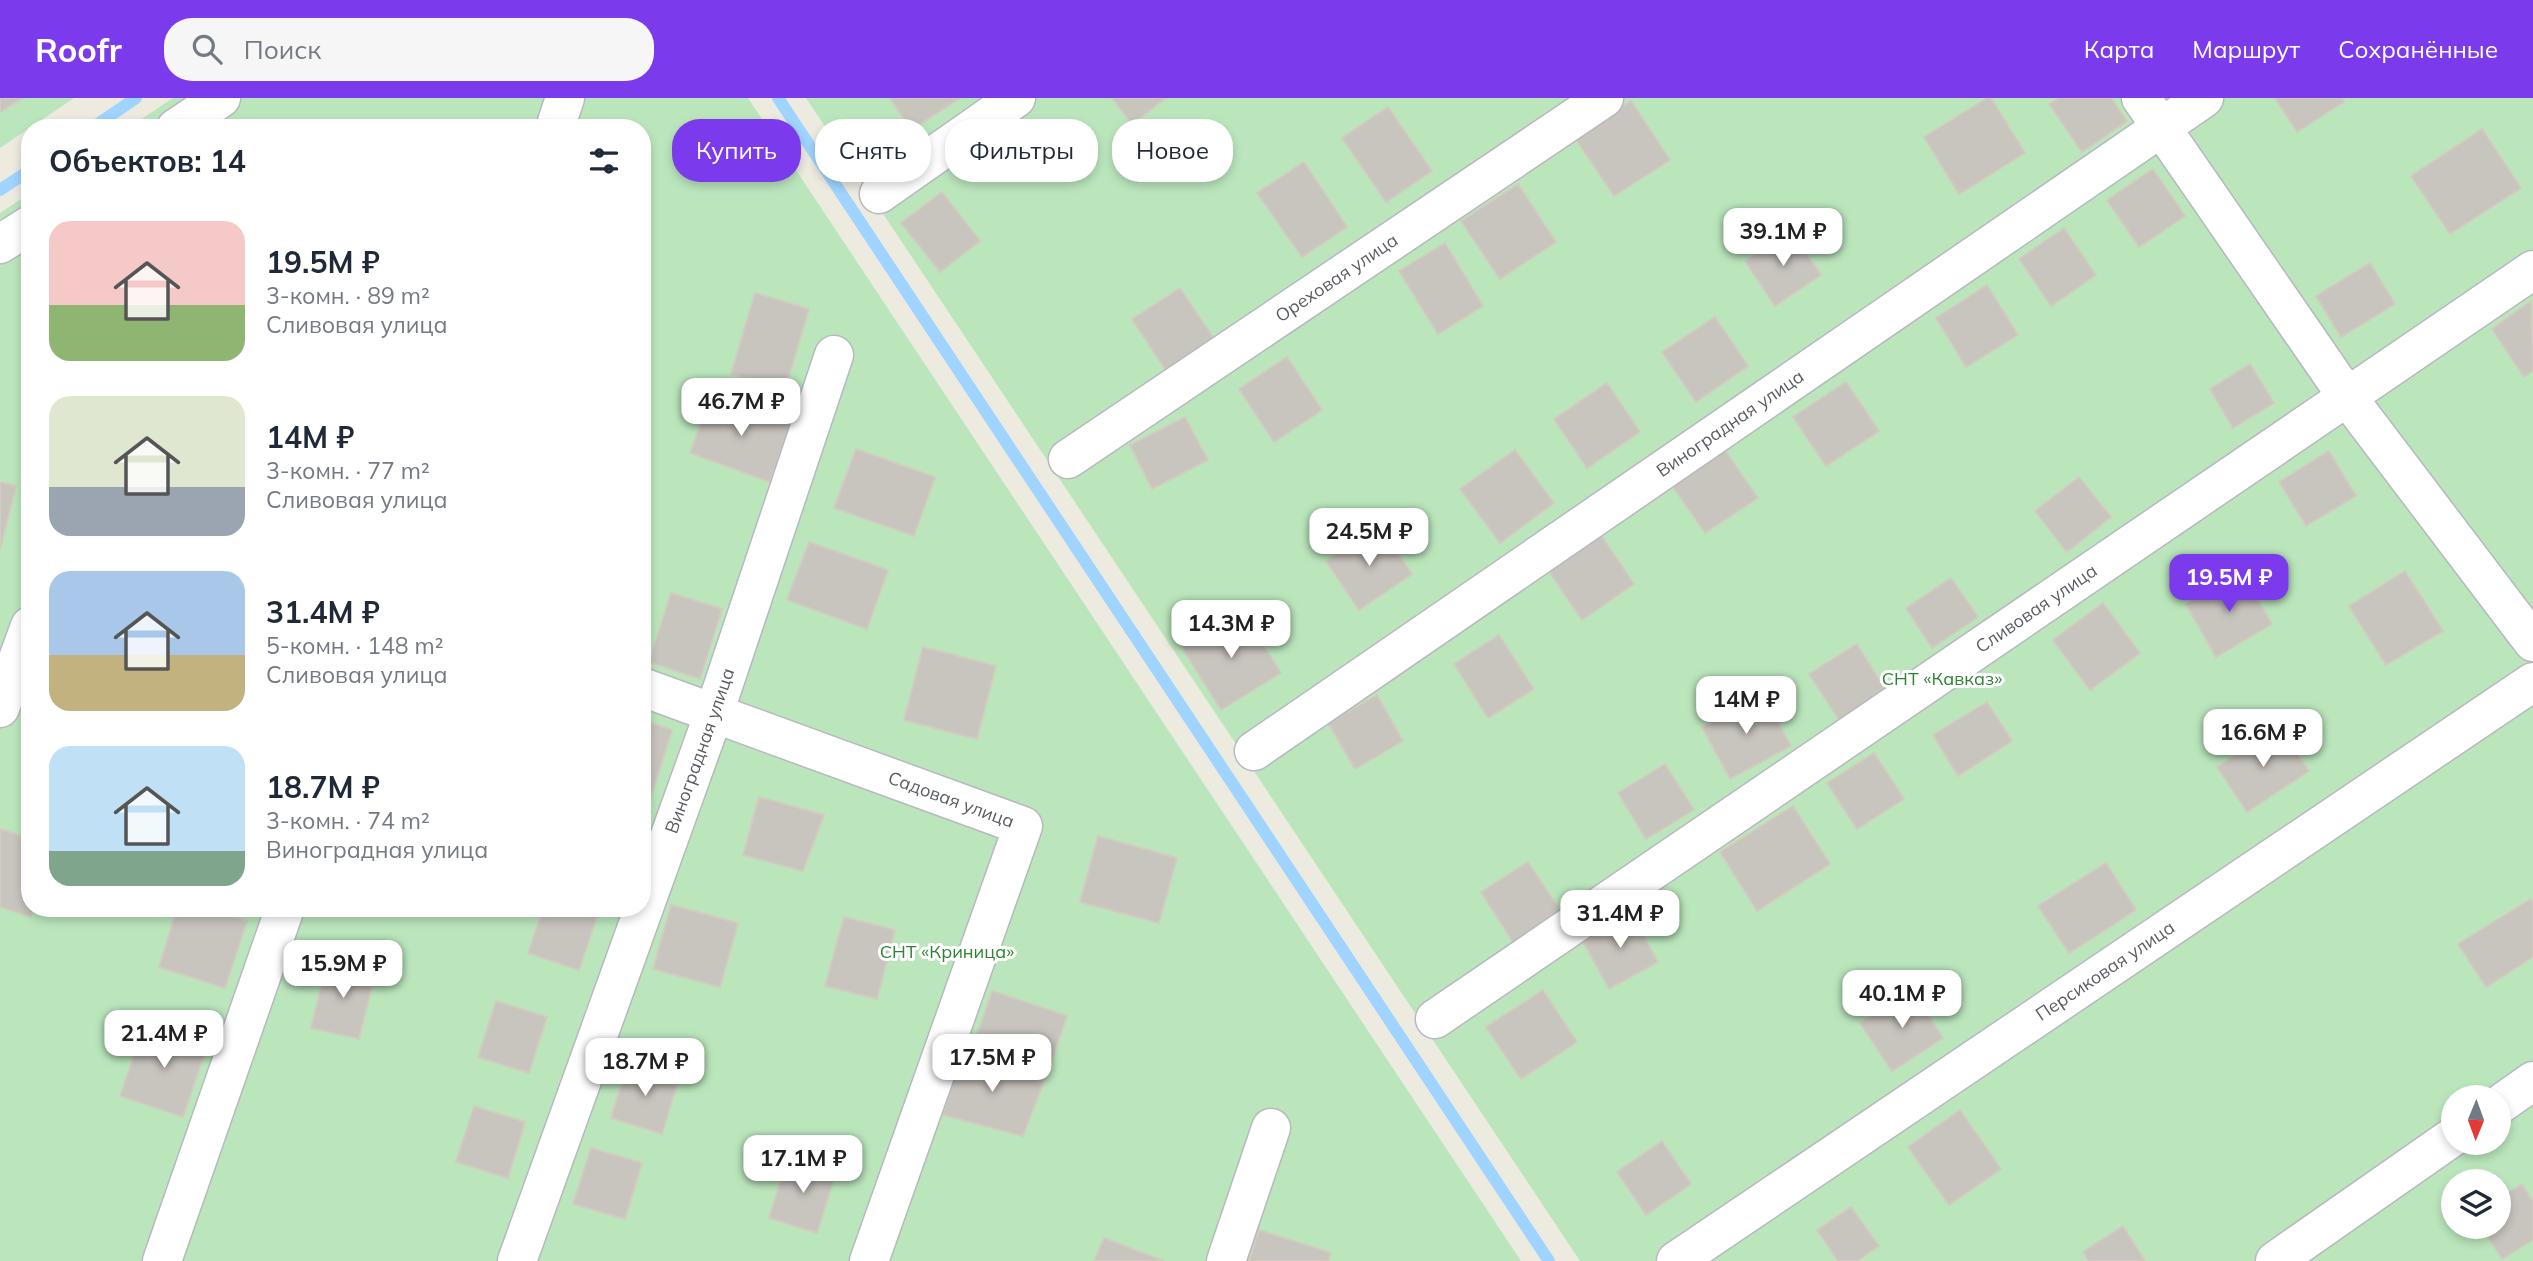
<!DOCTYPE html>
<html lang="ru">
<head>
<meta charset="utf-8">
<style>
	body { margin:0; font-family:Mulish,sans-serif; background:#f6f6f7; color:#1f2937; height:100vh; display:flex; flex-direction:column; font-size:26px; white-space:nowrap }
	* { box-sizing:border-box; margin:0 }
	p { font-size:23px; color:#747a83 }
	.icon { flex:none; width:38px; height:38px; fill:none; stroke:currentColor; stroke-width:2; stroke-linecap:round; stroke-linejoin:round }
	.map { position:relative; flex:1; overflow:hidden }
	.side { position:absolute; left:21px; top:21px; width:630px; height:798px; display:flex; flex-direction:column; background:#fff; border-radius:28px; box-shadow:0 4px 10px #0003 }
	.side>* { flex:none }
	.banner { position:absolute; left:672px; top:21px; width:665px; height:63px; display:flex; gap:14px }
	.needle { width:46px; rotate:181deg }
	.buttons { position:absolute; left:2441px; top:987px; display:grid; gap:14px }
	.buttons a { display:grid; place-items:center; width:70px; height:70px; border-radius:50%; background:#fff; box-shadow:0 4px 10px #0003; font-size:35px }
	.price { position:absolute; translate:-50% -60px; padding:0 16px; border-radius:14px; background:#fff; color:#222; font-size:23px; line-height:46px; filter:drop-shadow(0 2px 4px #0008) }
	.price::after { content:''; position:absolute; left:50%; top:42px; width:21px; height:16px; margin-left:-10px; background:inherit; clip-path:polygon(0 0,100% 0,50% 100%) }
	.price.current { background:#7c3aed; color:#fff }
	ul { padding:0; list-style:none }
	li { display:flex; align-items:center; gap:21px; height:175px; padding:0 28px }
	li span { display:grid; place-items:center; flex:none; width:196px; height:140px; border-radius:21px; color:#555 }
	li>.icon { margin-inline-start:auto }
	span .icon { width:84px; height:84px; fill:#fffc; stroke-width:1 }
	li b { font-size:30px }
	h2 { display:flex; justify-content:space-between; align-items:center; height:84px; padding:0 28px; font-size:30px }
	.tag { padding:0 24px; border-radius:28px; background:#fff; box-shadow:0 4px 10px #0003; font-size:24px; line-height:63px }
	.tag.current { background:#7c3aed; color:#fff }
	header { display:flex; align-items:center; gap:42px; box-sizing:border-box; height:98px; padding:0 35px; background:#7c3aed; color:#fff }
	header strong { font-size:33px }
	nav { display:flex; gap:38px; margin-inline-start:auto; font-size:24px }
	.search { width:490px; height:63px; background:#f6f6f7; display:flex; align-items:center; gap:18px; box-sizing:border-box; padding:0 24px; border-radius:28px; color:#747a83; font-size:26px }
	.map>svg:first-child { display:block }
	.green { fill:#bbe6bc; fill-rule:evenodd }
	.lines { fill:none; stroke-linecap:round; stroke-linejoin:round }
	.stream { stroke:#9ed4ff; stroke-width:12 }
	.building { fill:#c8c4be; stroke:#d2ccbf; stroke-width:2 }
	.minor-casing { stroke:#b6b9be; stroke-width:41 }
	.minor { stroke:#fff; stroke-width:38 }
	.labels { text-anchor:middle; stroke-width:6; stroke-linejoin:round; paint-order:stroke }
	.street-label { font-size:18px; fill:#595d62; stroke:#fff }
	.park-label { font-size:18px; fill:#308335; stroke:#fff }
</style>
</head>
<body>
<header>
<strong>Roofr</strong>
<div class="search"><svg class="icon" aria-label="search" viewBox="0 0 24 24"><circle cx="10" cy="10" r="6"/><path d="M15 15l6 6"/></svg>Поиск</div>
<nav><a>Карта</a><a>Маршрут</a><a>Сохранённые</a></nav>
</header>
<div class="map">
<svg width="2533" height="1163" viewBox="0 0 2533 1163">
	<rect width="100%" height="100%" fill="#edeae0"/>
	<g class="green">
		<polygon points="0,0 74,0 0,50"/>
		<polygon points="173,0 748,0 1521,1163 0,1163 0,115 30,95 30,810 642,810 642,30 128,30"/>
		<path d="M806 0H2533V1163H1580ZM2454 999H2499V1045H2454ZM2454 1083H2499V1129H2454Z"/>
	</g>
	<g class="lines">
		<g class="stream">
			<polyline points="778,0 1549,1163"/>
			<polyline points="92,30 136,0"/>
			<polyline points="0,92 30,72"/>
		</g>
	</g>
	<g class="building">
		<polygon points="0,0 23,0 0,14"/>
		<polygon points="890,0 960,0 911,32"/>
		<polygon points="1112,0 1166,0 1132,26"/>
		<polygon points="1987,0 1991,0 2025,55 1959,96 1924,39"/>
		<polygon points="2059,0 2111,0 2127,23 2082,54 2049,6"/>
		<polygon points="2275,0 2342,0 2344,4 2297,34"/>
		<polygon points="1631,3 1670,62 1614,98 1575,40"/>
		<polygon points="1388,9 1432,73 1386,104 1342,40"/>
		<polygon points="2482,31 2521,90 2450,136 2411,78"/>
		<polygon points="1304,64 1347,129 1302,159 1257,95"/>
		<polygon points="2153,71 2185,118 2139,149 2107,102"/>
		<polygon points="1518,86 1556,144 1500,181 1461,123"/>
		<polygon points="942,94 980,143 940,174 901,125"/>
		<polygon points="2064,130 2096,177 2051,208 2019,161"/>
		<polygon points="1791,132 1821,177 1775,208 1745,163"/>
		<polygon points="1445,145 1483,208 1438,236 1399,173"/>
		<polygon points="2370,165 2395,206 2341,239 2316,198"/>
		<polygon points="1987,187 2018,237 1966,269 1936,220"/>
		<polygon points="1180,190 1215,242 1167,274 1132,221"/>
		<polygon points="755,195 809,211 785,292 731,276"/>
		<polygon points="2531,203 2533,273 2524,279 2492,231"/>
		<polygon points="1715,219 1748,268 1696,304 1662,254"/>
		<polygon points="1287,259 1322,312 1274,344 1239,291"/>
		<polygon points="2250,266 2274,305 2233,330 2210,291"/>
		<polygon points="1846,284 1879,333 1826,368 1793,319"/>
		<polygon points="1607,285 1640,334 1587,370 1554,321"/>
		<polygon points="711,297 791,325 770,384 690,355"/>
		<polygon points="1185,319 1208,362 1152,391 1130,347"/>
		<polygon points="856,351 935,379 914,438 834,410"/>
		<polygon points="1724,351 1758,400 1705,435 1671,386"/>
		<polygon points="1515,352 1554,405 1500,445 1460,391"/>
		<polygon points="2329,353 2356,398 2306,428 2279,384"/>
		<polygon points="2079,379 2111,419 2067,454 2035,413"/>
		<polygon points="0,384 16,388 0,452"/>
		<polygon points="1379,427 1412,476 1359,512 1326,463"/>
		<polygon points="1601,437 1634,486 1582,522 1548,472"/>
		<polygon points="809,444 888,472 867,531 787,502"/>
		<polygon points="2405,473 2443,533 2386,567 2349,508"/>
		<polygon points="2242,474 2272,526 2216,559 2186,506"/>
		<polygon points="1951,480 1978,519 1932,550 1906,510"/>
		<polygon points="671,495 722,511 700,581 649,564"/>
		<polygon points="2103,505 2140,555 2090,592 2053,542"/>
		<polygon points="1241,511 1281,575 1221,612 1181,548"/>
		<polygon points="1499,537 1534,591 1488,620 1454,566"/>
		<polygon points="1857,546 1886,593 1839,622 1809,576"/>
		<polygon points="923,549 996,568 977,641 904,622"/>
		<polygon points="1763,596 1791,648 1730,681 1702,629"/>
		<polygon points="1377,597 1403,643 1355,671 1328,625"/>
		<polygon points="1987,604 2012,643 1958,678 1933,637"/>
		<polygon points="642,622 672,632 650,702 642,699"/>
		<polygon points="2279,628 2309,673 2247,714 2217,669"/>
		<polygon points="1874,655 1904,701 1857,731 1827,685"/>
		<polygon points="1665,666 1694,712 1646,741 1618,695"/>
		<polygon points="759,699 824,717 803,773 743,757"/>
		<polygon points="1793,708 1830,766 1757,813 1720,754"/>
		<polygon points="0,731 30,741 30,810 34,810 31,819 0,809"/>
		<polygon points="1098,738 1177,760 1159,825 1080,804"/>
		<polygon points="1528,764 1562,815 1514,846 1481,794"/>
		<polygon points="2106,765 2136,812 2069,855 2038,808"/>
		<polygon points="2531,801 2533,805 2533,859 2486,889 2458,846"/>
		<polygon points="671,807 738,825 720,889 653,871"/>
		<polygon points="177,810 208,810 247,823 225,890 159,869"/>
		<polygon points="543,810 590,810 599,813 579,872 528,855"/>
		<polygon points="1630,813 1658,864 1609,891 1581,840"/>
		<polygon points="844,819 895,832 877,901 825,888"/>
		<polygon points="327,864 375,875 359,941 311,930"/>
		<polygon points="1911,891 1943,940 1892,973 1860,925"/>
		<polygon points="1543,892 1577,944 1521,981 1486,929"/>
		<polygon points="992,893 1067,918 1050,968 975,943"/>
		<polygon points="496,903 547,919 529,975 478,959"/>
		<polygon points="145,925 208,945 183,1019 120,998"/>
		<polygon points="960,953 1045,980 1023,1038 943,1017"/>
		<polygon points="628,965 679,980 662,1036 611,1020"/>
		<polygon points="474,1008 525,1024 508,1080 456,1064"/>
		<polygon points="1960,1012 2001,1071 1949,1107 1908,1049"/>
		<polygon points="1662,1043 1691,1086 1646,1117 1617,1074"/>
		<polygon points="591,1050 642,1065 625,1121 573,1106"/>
		<polygon points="788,1059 836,1074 817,1135 769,1120"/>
		<polygon points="2522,1086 2533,1104 2533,1142 2502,1161 2481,1129 2499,1129 2499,1100"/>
		<polygon points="1851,1109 1879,1148 1857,1163 1838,1163 1817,1132"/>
		<polygon points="2123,1128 2145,1163 2089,1163 2083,1154"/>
		<polygon points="1259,1132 1331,1155 1328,1163 1249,1163"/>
		<polygon points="1104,1140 1164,1163 1094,1163"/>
	</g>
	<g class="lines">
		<g class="minor-casing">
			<g id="minor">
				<polyline points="2141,0 2348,300 2533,544"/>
				<polyline points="176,30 221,0"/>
				<polyline points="555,30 565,0"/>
				<polyline points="879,96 1016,0"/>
				<polyline points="0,146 30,127"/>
				<path id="s1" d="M1068 361 1604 0"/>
				<path id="s2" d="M642 589 1023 728 869 1163"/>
				<polyline points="0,610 30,528"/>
				<path id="s3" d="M1254 653 2204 0"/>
				<path id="s4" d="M1435 921 2533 172"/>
				<polyline points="2499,1007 2533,983"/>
				<polyline points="162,1163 285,810"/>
				<path id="s5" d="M517 1163 714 615 834 257"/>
				<polyline points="1226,1163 1271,1030"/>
				<path id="s6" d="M1676 1163 2533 584"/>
				<polyline points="2275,1163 2454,1038"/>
			</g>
		</g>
		<use href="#minor" class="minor"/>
	</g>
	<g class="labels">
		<g class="street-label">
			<text dy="6" stroke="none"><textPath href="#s1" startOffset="324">Ореховая улица</textPath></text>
			<text dy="6" stroke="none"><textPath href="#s3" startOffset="578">Виноградная улица</textPath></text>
			<text dy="6" stroke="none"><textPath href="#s4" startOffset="728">Сливовая улица</textPath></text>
			<text dy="6" stroke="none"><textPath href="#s5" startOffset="542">Виноградная улица</textPath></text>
			<text dy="6" stroke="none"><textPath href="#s2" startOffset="329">Садовая улица</textPath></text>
			<text dy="6" stroke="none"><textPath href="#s6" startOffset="518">Персиковая улица</textPath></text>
		</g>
		<g class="park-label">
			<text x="1942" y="587">СНТ «Кавказ»</text>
			<text x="947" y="860">СНТ «Криница»</text>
		</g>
	</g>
</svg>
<div class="buttons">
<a><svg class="needle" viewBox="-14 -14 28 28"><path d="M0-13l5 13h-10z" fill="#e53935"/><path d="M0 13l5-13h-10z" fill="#747a83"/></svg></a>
<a><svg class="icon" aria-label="layers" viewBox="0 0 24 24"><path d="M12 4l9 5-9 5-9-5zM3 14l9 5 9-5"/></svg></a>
</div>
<b class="price" style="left:1783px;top:170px">39.1M ₽</b>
<b class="price" style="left:741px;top:340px">46.7M ₽</b>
<b class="price" style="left:1369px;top:470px">24.5M ₽</b>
<b class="price current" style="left:2229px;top:516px">19.5M ₽</b>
<b class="price" style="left:1231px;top:562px">14.3M ₽</b>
<b class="price" style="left:1746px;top:638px">14M ₽</b>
<b class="price" style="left:2263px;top:671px">16.6M ₽</b>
<b class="price" style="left:1620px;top:852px">31.4M ₽</b>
<b class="price" style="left:343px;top:902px">15.9M ₽</b>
<b class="price" style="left:1902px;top:932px">40.1M ₽</b>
<b class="price" style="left:164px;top:972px">21.4M ₽</b>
<b class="price" style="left:992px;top:996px">17.5M ₽</b>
<b class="price" style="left:645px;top:1000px">18.7M ₽</b>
<b class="price" style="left:803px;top:1097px">17.1M ₽</b>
<div class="banner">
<a class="tag current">Купить</a>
<a class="tag">Снять</a>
<a class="tag">Фильтры</a>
<a class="tag">Новое</a>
</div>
<section class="side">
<h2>Объектов: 14<svg class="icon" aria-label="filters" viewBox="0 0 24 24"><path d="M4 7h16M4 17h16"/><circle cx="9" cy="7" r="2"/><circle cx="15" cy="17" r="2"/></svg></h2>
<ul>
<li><span style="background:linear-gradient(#f6c9c9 60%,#8fb573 0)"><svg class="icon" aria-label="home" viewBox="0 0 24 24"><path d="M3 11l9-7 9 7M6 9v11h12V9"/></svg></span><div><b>19.5M ₽</b><p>3-комн. · 89 m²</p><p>Сливовая улица</p></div></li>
<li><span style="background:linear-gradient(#dfe7d0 65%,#9aa5b1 0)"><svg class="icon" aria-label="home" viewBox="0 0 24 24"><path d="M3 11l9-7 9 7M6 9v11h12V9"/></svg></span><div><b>14M ₽</b><p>3-комн. · 77 m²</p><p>Сливовая улица</p></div></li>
<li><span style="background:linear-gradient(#a9c7e8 60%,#c2b280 0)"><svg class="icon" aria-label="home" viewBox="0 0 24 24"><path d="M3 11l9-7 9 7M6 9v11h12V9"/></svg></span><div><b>31.4M ₽</b><p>5-комн. · 148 m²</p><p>Сливовая улица</p></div></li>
<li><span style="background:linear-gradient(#bfe0f5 75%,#7fa58c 0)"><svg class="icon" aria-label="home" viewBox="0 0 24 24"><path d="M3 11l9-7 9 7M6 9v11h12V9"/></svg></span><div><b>18.7M ₽</b><p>3-комн. · 74 m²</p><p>Виноградная улица</p></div></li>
</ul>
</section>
</div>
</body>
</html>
